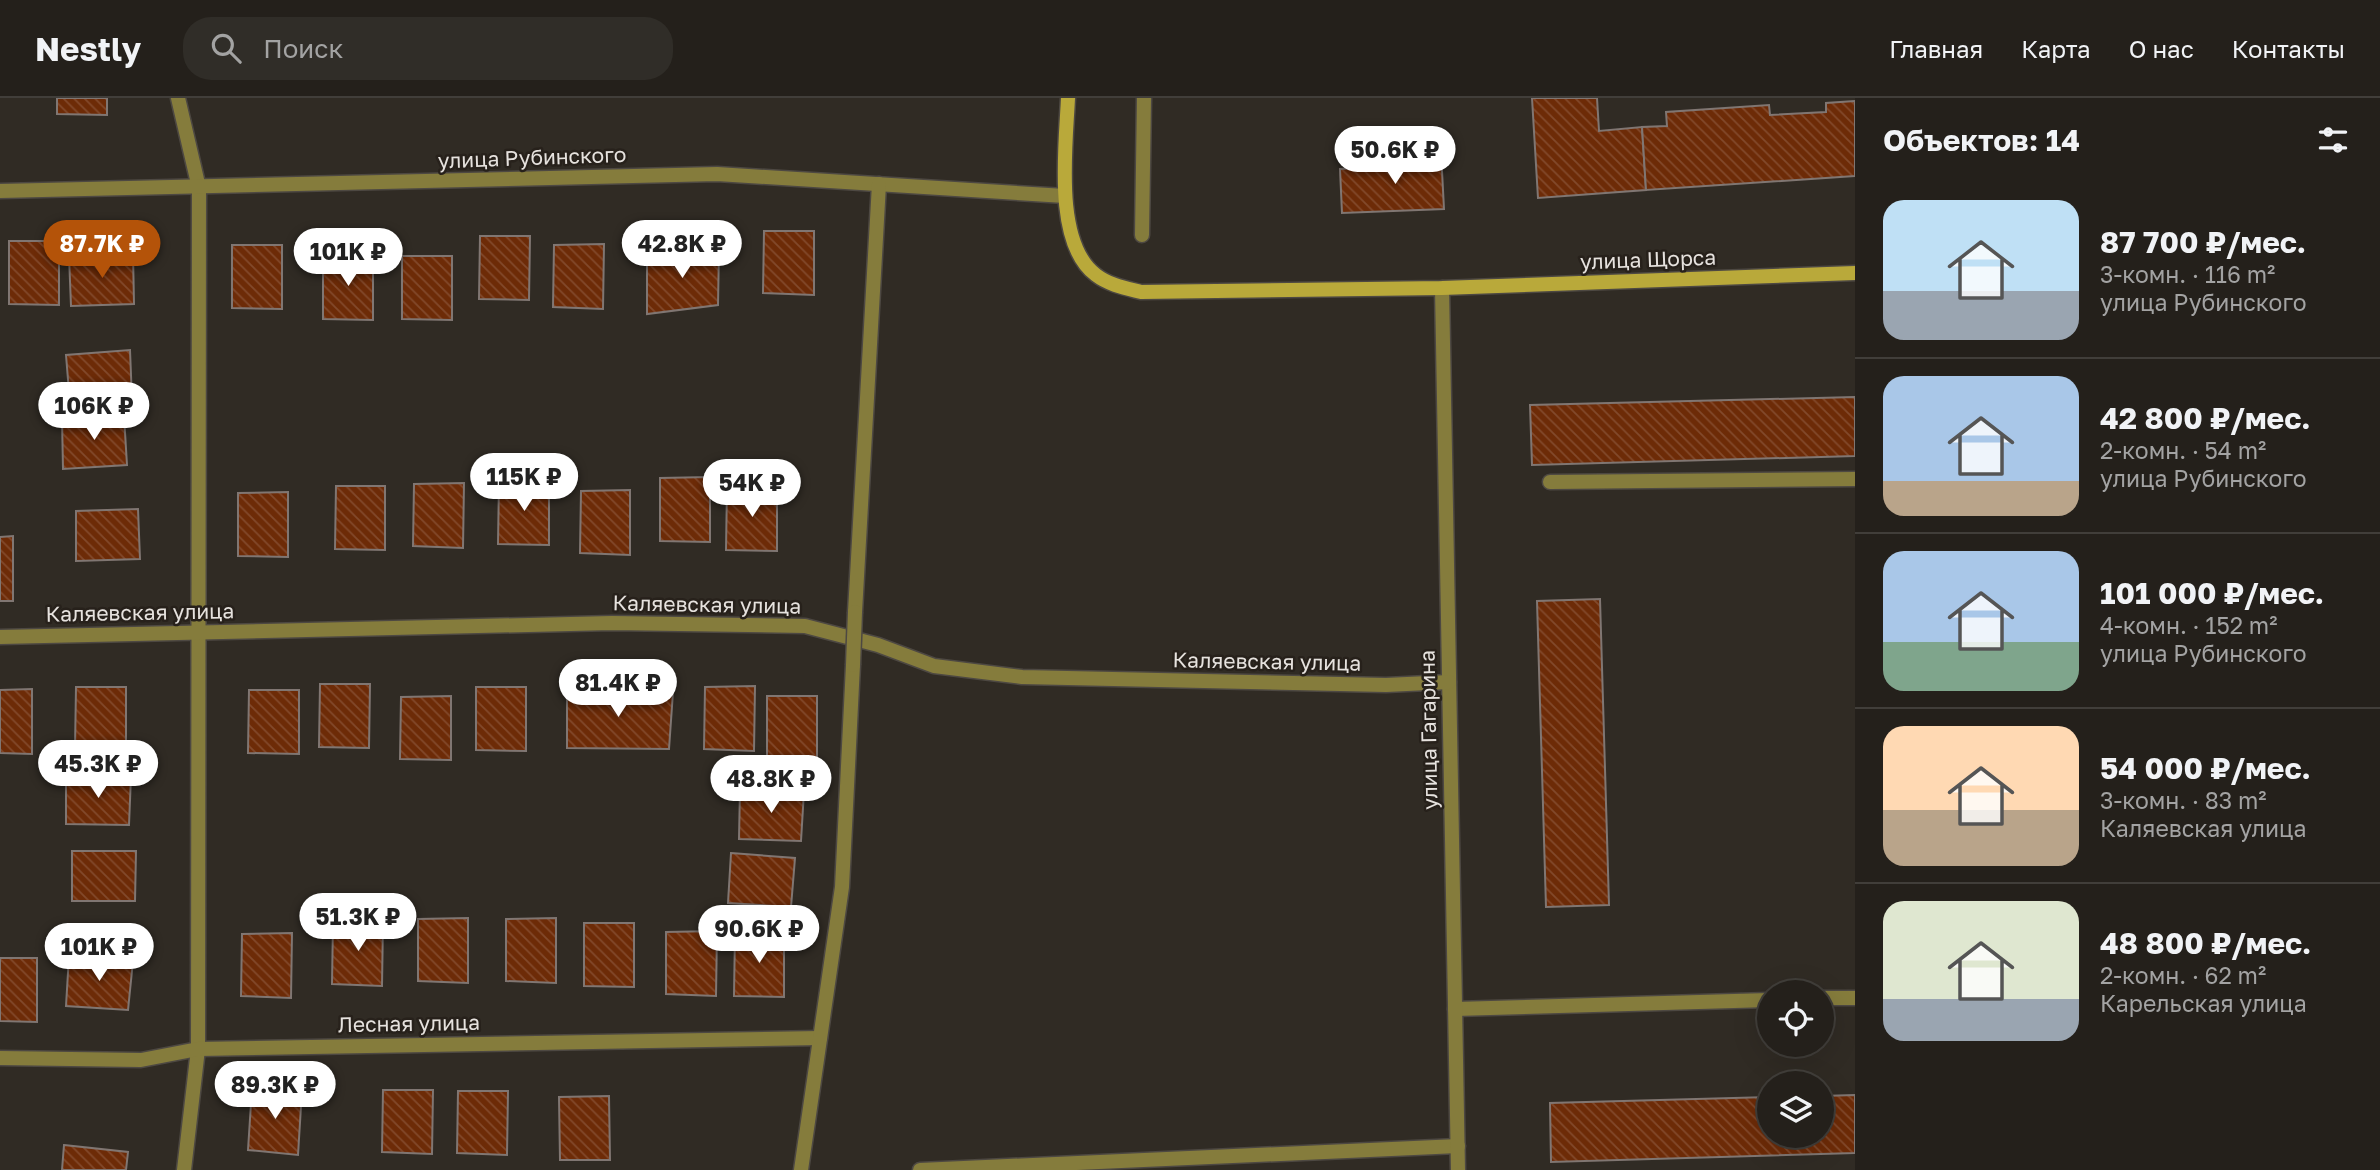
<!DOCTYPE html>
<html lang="ru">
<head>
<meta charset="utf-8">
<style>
	body { margin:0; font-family:"Golos Text",sans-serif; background:#302d28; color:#f1f3f6; height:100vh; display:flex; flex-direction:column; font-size:26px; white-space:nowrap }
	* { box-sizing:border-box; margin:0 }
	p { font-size:23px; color:#a3a3a3 }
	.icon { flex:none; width:38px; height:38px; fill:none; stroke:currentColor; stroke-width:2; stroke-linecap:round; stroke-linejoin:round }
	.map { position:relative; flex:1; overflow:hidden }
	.panel { display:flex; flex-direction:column; background:#24201b; width:525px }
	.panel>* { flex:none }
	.fabs { position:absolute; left:1757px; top:882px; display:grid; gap:14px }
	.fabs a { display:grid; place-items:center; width:77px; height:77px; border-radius:50%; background:#24201b; box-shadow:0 7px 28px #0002,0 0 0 2px #413e3a; font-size:35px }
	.price { position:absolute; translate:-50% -60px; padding:0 16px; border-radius:24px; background:#fff; color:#222; font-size:23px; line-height:46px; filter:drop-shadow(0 2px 4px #0008) }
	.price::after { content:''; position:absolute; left:50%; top:42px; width:21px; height:16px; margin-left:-10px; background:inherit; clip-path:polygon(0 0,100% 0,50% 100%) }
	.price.current { background:#b45309; color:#fff }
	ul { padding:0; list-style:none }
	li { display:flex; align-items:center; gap:21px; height:175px; padding:0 28px }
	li+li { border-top:2px solid #413e3a }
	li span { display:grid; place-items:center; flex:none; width:196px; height:140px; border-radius:21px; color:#555 }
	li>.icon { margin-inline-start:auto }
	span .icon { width:84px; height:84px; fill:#fffc; stroke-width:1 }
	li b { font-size:30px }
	h2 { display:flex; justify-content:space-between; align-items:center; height:84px; padding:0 28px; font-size:30px }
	header { display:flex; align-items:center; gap:42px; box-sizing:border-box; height:98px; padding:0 35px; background:#24201b; border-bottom:2px solid #413e3a }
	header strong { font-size:33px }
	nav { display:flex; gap:38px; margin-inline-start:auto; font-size:24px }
	.search { width:490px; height:63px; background:#302d28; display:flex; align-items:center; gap:18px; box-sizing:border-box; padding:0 24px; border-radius:28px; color:#a3a3a3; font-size:26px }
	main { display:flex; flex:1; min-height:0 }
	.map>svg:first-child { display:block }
	.building { fill:url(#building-back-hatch); stroke:#807672; stroke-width:2 }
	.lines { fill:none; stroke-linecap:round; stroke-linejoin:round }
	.lane-casing { stroke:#4d4842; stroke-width:17 }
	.street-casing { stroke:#4d4842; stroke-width:17 }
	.secondary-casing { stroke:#4d4842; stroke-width:17 }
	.lane { stroke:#857c3c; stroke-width:14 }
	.street { stroke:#857c3c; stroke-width:14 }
	.secondary { stroke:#b9a93a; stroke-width:14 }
	.street-bridge-casing { stroke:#4d4842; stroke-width:17; stroke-linecap:butt }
	.street-bridge { stroke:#857c3c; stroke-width:14 }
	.labels { text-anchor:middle; stroke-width:5; stroke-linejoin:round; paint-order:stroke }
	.street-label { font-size:21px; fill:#e6e2de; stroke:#27211b }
</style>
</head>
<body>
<header>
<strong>Nestly</strong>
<div class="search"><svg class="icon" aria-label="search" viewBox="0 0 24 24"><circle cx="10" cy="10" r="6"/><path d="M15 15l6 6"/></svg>Поиск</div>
<nav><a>Главная</a><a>Карта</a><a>О нас</a><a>Контакты</a></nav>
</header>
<main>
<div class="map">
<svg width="1855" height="1072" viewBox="0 0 1855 1072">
	<defs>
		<pattern id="building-back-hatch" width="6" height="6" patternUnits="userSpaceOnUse" patternTransform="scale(1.75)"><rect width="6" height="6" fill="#6d2b07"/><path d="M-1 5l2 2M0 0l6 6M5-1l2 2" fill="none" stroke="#82492b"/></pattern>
	</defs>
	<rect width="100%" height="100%" fill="#302b24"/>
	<g class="building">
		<polygon points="57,0 107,0 107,17 57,16"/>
		<polygon points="1532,0 1597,0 1599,33 1642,29 1646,92 1538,100"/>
		<polygon points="1855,3 1855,78 1646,92 1642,29 1667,28 1666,14 1769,7 1770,17 1826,14 1826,5"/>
		<polygon points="1441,54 1444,111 1342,115 1340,71 1399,68 1399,55"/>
		<polygon points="764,133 814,133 814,197 763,195"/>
		<polygon points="480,138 530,138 529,202 479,201"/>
		<polygon points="9,143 59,143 59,207 9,206"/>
		<polygon points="604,146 603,211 553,209 554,147"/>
		<polygon points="232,147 282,147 282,211 232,210"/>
		<polygon points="719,151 718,207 647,216 647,153"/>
		<polygon points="133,156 134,206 71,208 69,158"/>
		<polygon points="373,157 373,222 323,221 323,158"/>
		<polygon points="402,158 452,158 452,222 402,221"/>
		<polygon points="130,252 132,302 70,306 66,257"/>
		<polygon points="1855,299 1855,358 1532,367 1530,307"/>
		<polygon points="124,318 127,367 63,371 62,321"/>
		<polygon points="710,379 710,444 660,443 660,380"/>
		<polygon points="499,383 549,383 549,447 498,446"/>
		<polygon points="464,385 463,450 413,448 414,386"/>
		<polygon points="336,388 385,388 385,452 335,451"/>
		<polygon points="727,389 777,389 777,453 726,452"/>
		<polygon points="630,392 630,457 580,455 581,393"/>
		<polygon points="288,394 288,459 238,458 238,395"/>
		<polygon points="138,411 140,461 76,463 76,413"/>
		<polygon points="13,438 13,503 0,503 0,439"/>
		<polygon points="1600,501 1609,807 1546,809 1537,503"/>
		<polygon points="320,586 370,586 369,650 319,649"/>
		<polygon points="567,588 673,594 669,651 567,650"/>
		<polygon points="755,588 754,653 704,651 705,589"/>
		<polygon points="76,589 126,589 126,653 75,651"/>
		<polygon points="476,589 526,589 526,653 476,652"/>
		<polygon points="32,591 32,656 0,655 0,592"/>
		<polygon points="249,592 299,592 299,656 248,655"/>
		<polygon points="451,598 451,662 400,661 401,599"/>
		<polygon points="767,598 817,598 817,662 767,661"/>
		<polygon points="66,676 131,678 129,727 66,726"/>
		<polygon points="740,691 804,693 801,743 739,741"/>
		<polygon points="72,753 136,753 135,803 72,803"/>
		<polygon points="731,755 795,760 791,809 728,805"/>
		<polygon points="468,820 468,885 418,883 418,821"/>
		<polygon points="556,820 556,885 506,883 506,821"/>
		<polygon points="383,823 382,888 332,886 333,824"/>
		<polygon points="584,825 634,825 634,889 584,888"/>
		<polygon points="717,833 716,898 666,896 666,834"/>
		<polygon points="292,835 291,900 241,898 242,836"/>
		<polygon points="735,835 784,835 784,899 734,898"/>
		<polygon points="69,858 133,863 128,912 66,908"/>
		<polygon points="0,860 37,860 37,924 0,923"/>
		<polygon points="252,990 302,992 298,1057 248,1052"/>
		<polygon points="383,992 433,992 432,1056 382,1054"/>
		<polygon points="458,993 508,993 507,1057 457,1055"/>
		<polygon points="1855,997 1855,1055 1551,1064 1550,1005 1769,999 1769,1038 1822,1038 1822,998"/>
		<polygon points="609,998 610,1062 560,1062 559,999"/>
		<polygon points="64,1047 128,1054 126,1072 62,1072"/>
	</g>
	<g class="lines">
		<g class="lane-casing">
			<g id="lane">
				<polyline points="1550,384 1855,381"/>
				<polyline points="1822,900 1855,900"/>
				<polyline points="1455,911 1769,902"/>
				<polyline points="920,1072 1458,1048"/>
			</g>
		</g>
		<g class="street-casing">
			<g id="street">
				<polyline points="178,0 199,90 198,951 184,1072"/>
				<polyline points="0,93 717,76 1065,98"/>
				<polyline points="1142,137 1144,0"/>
				<polyline points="1442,190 1458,1072"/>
				<polyline points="855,514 879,86"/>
				<polyline points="0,539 612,525 805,528 878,547 934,568 1022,579 1386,587 1449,584"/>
				<polyline points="0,960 141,962 198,951 820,940"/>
				<polyline points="801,1072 842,789 853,567"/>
			</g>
		</g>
		<g class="secondary-casing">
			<path id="secondary" d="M1068 0C1066 47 1053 145 1096 177 1109 187 1125 190 1141 194L1442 190 1855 175"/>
		</g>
		<use href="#lane" class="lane"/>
		<use href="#street" class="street"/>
		<use href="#secondary" class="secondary"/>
		<g class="street-bridge-casing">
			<polyline id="street-bridge" points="853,567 855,514"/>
		</g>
		<use href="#street-bridge" class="street-bridge"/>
	</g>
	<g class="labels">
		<g class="street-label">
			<text transform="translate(532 60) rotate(-2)" y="7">улица Рубинского</text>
			<text transform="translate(1648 162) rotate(-2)" y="7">улица Щорса</text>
			<text transform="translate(707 507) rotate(1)" y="7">Каляевская улица</text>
			<text transform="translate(140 515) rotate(-1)" y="7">Каляевская улица</text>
			<text transform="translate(1267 564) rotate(1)" y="7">Каляевская улица</text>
			<text transform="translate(1429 632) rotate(-91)" y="7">улица Гагарина</text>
			<text transform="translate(409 926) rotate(-1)" y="7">Лесная улица</text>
		</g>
	</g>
</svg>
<div class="fabs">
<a><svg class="icon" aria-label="locate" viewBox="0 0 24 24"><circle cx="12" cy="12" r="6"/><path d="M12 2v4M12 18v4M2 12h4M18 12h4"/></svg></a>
<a><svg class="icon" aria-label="layers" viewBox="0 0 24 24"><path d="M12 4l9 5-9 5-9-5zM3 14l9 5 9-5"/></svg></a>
</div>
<b class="price" style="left:1395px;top:88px">50.6K ₽</b>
<b class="price current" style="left:102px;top:182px">87.7K ₽</b>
<b class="price" style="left:682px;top:182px">42.8K ₽</b>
<b class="price" style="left:348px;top:190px">101K ₽</b>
<b class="price" style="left:94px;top:344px">106K ₽</b>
<b class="price" style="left:524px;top:415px">115K ₽</b>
<b class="price" style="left:752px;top:421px">54K ₽</b>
<b class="price" style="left:618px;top:621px">81.4K ₽</b>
<b class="price" style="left:98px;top:702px">45.3K ₽</b>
<b class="price" style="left:771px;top:717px">48.8K ₽</b>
<b class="price" style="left:358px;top:855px">51.3K ₽</b>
<b class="price" style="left:759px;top:867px">90.6K ₽</b>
<b class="price" style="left:99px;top:885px">101K ₽</b>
<b class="price" style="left:275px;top:1023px">89.3K ₽</b>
</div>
<section class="panel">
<h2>Объектов: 14<svg class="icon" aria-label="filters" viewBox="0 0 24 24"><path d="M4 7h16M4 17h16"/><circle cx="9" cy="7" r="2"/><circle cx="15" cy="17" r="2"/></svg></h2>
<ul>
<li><span style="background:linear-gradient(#bfe0f5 65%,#9aa5b1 0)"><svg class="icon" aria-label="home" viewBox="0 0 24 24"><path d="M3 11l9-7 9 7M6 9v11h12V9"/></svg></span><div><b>87 700 ₽/мес.</b><p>3-комн. · 116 m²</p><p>улица Рубинского</p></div></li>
<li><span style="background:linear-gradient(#a9c7e8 75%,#b9a48a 0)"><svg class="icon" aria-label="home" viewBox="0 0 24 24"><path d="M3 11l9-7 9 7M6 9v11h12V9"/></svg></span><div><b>42 800 ₽/мес.</b><p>2-комн. · 54 m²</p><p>улица Рубинского</p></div></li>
<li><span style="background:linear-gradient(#a9c7e8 65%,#7fa58c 0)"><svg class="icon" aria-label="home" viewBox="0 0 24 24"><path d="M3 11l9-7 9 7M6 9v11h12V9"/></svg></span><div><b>101 000 ₽/мес.</b><p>4-комн. · 152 m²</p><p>улица Рубинского</p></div></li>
<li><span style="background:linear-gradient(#ffd9b3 60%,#b9a48a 0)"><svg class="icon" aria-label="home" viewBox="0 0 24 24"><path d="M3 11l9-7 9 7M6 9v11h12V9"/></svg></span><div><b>54 000 ₽/мес.</b><p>3-комн. · 83 m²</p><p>Каляевская улица</p></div></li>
<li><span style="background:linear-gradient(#dfe7d0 70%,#9aa5b1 0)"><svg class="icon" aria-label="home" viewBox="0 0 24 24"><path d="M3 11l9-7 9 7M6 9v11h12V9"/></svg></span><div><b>48 800 ₽/мес.</b><p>2-комн. · 62 m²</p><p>Карельская улица</p></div></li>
</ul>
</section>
</main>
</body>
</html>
